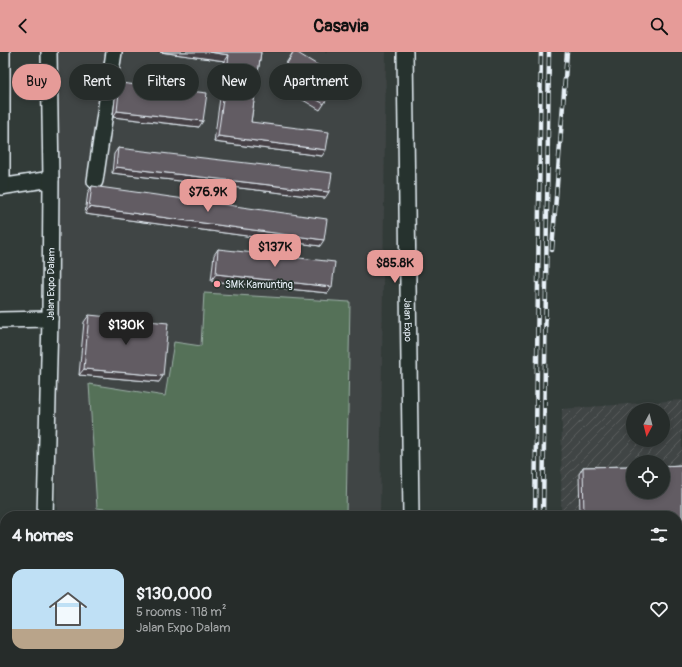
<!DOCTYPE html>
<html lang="en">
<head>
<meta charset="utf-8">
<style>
	body { margin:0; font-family:Pangolin,sans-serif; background:#2e3432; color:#f1f3f6; height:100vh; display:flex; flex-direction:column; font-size:15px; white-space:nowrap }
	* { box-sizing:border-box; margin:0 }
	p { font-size:13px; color:#a4a7a8 }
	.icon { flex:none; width:22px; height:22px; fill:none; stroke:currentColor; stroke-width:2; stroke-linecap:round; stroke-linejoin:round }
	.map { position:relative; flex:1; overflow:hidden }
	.panel { position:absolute; left:0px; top:459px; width:682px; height:156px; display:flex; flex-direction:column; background:#262c2a; border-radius:16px 16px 0 0; box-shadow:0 2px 6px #0003,0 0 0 1px #424847 }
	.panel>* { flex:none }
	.guide { position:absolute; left:12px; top:12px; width:400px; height:36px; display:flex; gap:8px }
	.needle { width:26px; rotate:187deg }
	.fabs { position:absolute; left:626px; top:351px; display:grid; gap:8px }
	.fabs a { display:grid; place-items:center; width:44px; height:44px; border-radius:50%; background:#262c2a; box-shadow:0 2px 6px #0003,0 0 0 1px #424847; font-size:20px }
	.price { position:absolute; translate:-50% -34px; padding:0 9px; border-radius:8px; background:#e69b98; color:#111; font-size:13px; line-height:26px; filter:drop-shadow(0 1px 2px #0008) }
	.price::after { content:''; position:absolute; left:50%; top:24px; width:12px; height:9px; margin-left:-6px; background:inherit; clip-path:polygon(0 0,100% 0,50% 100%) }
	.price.current { background:#222; color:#fff }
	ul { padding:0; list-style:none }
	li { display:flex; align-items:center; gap:12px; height:100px; padding:0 12px }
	li span { display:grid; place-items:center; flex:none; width:112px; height:80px; border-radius:12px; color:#555 }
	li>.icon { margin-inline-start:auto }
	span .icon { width:48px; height:48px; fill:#fffc; stroke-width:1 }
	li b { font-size:17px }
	h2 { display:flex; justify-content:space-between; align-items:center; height:48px; padding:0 12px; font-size:17px }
	.chip { padding:0 14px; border-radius:18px; background:#262c2a; box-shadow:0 2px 6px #0003,0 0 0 1px #424847; font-size:14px; line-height:36px }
	.chip.current { background:#e69b98; color:#111 }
	header { display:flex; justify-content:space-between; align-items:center; height:52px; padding:0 12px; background:#e69b98; color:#111; font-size:18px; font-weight:700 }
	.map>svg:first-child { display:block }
	.built { fill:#404545 }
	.industrial { fill:url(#industrial-furrows); fill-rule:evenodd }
	.garden { fill:#547159; stroke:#9eb1a8 }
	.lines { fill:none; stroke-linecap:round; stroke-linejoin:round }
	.minor-casing { stroke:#e8f1f8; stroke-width:18 }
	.minor { stroke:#26332d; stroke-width:15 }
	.rail-casing { stroke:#e8f1f8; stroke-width:4.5 }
	.rail { stroke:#26332d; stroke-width:3; stroke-dasharray:9; stroke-linecap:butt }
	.wall { fill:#544e55; stroke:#e8f1f8 }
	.shaded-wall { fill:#454045; stroke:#e8f1f8 }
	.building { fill:#625b63; stroke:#e8f1f8 }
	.poi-dot { fill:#ff9aa2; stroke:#26332d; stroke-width:1.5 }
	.labels { text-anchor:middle; stroke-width:3.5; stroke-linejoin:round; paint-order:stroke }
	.street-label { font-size:10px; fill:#e8f1f8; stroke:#26332d }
	.poi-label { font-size:10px; fill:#e8f1f8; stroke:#26332d; text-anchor:start }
</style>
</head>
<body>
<header><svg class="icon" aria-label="back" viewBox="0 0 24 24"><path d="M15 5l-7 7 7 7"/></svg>Casavia<svg class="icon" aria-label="search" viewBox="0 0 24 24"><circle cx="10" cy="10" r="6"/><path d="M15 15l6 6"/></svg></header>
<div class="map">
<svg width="682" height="615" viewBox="0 0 682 615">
	<defs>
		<pattern id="industrial-furrows" width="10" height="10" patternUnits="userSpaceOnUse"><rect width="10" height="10" fill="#404545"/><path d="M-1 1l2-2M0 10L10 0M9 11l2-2" fill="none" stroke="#5c6061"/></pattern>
	</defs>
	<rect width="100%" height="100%" fill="#323b38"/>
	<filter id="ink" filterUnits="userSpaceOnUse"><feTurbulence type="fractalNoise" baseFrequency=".025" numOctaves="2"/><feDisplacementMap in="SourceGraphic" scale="8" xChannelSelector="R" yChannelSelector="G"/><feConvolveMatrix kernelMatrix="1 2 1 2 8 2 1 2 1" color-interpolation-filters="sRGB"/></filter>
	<g filter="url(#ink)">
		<g class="built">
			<polygon points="45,0 386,0 380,464 57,464"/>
			<rect x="61" y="610" width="316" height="5"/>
		</g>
		<path class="industrial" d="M682 348V615H561V610H677V464H561L562 357ZM633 358H663V388H633ZM633 410H663V440H633Z"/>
		<g class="garden">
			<polygon points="204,241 350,250 346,464 138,464 138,462 97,456 89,332 165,344 174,290 201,294"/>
			<polygon points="201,610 344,610 344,615 202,615"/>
		</g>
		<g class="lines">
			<g class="minor-casing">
				<g id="minor">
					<path id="s1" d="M405 0 411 464"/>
					<polyline points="95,129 114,0"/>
					<polyline points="0,135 51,127"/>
					<polyline points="2,135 2,0"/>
					<polyline points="0,268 50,267"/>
					<path id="s2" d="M45 464 50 267 51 127 49 0"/>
					<polyline points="0,530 5,529"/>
					<polyline points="44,610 44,615"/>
					<polyline points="410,615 410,610"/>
				</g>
			</g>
			<use href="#minor" class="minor"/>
			<g class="rail-casing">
				<g id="rail">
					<polyline points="552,198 567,0"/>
					<polyline points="535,464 541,0"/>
					<polyline points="543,464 549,0"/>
					<polyline points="534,615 534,610"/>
					<polyline points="543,615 543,610"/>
				</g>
			</g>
			<use href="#rail" class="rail"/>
		</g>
		<g class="wall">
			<polygon points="160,0 261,0 251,70 322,104 214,90 225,9"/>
			<polygon points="293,0 324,52 320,58 274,31"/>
			<polygon points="120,31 199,75 113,65 116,38"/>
			<polygon points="118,96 325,146 112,121 114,102"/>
			<polygon points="92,134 320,194 85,162 88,140"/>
			<polygon points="218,197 328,241 211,229 214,203"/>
			<polygon points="89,263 159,330 79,323 84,270"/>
			<polygon points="682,413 682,615 583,615 583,610 677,610 677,464 580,464 579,422 583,415 633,414 633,440 663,440 663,414"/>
			<polygon points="92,610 197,610 193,615 92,614"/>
		</g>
		<g class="shaded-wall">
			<polygon points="160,0 209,0 229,3 225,9"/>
			<polygon points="117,59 203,69 199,75 113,65"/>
			<polygon points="218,84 326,98 322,104 214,90"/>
			<polygon points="116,115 329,140 325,146 112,121"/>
			<polygon points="89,155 324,188 320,194 85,162"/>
			<polygon points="216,222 332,235 328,241 211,229"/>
			<polygon points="84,317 163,324 159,330 79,323"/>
			<polygon points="95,610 197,610 193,615 92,614"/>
		</g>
		<g class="building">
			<polygon points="209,0 261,0 251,70 329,80 326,98 218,84 229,3"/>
			<polygon points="294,0 296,0 339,26 324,52 279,25"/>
			<polygon points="120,31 207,41 203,69 117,59"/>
			<polygon points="118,96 332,121 329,140 116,115"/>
			<polygon points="92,134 327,167 324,188 89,155"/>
			<polygon points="218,197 335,210 332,235 216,222"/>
			<polygon points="89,263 168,271 163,324 84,317"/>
			<polygon points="682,413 682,615 587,615 587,610 677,610 677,464 584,464 583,415 633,414 633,440 663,440 663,414"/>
		</g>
	</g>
	<circle class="poi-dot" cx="217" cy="232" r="4"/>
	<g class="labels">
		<g class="street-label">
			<text dy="4" stroke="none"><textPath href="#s2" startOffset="232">Jalan Expo Dalam</textPath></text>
			<text dy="4" stroke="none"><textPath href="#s1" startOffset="268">Jalan Expo</textPath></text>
		</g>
		<g class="poi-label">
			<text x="225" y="236">SMK Kamunting</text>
		</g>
	</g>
</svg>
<div class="fabs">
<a><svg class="needle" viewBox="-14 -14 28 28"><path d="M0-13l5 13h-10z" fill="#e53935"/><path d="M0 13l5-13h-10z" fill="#a4a7a8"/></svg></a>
<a><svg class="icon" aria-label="locate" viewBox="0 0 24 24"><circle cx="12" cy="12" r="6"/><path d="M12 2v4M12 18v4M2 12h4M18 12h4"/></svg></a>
</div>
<b class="price" style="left:208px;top:161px">$76.9K</b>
<b class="price" style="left:275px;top:216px">$137K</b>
<b class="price" style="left:395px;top:232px">$85.8K</b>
<b class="price current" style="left:126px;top:294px">$130K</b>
<div class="guide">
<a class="chip current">Buy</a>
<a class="chip">Rent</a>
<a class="chip">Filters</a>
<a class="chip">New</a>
<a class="chip">Apartment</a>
</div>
<section class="panel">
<h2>4 homes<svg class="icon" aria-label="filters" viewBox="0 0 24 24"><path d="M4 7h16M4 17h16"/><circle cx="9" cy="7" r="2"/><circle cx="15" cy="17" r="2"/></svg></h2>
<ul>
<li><span style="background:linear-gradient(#bfe0f5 75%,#b9a48a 0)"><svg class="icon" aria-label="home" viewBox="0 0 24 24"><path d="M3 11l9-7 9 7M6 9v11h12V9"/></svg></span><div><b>$130,000</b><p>5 rooms · 118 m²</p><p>Jalan Expo Dalam</p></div><svg class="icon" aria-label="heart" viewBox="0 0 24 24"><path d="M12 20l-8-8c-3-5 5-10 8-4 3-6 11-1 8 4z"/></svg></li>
</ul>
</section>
</div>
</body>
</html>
